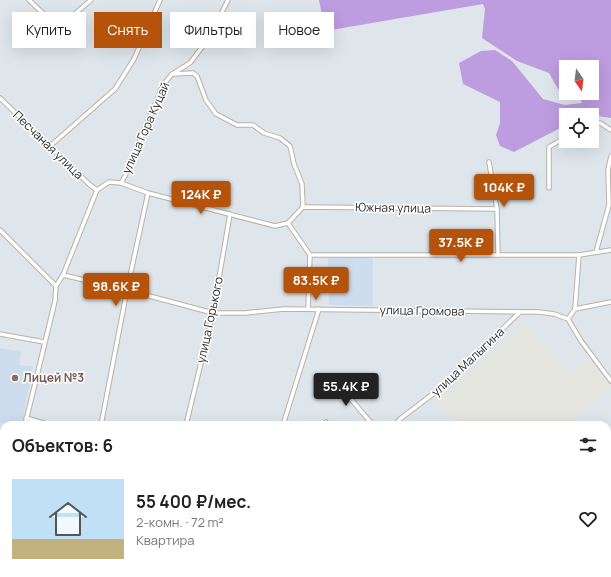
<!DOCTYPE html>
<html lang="ru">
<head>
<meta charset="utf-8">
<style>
	body { margin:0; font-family:Manrope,sans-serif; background:#f2f2f2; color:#222; height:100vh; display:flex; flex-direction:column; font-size:15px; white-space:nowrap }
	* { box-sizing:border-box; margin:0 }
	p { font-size:13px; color:#767676 }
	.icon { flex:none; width:22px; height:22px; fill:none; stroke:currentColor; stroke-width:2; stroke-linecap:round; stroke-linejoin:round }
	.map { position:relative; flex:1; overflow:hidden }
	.side { position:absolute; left:0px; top:421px; width:611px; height:156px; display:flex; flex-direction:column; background:#fff; border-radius:12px 12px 0 0; box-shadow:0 4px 16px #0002 }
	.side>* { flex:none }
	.hud { position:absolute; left:12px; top:12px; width:400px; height:36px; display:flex; gap:8px }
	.needle { width:26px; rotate:166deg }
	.controls { position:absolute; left:559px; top:60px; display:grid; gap:8px }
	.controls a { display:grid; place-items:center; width:40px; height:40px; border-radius:0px; background:#fff; box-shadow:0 4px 16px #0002; font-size:20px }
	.price { position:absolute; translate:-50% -34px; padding:0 9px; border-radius:4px; background:#b45309; color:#fff; font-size:13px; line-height:26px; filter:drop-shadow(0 1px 2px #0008) }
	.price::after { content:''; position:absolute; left:50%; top:24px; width:12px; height:9px; margin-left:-6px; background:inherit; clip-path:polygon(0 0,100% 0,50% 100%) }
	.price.current { background:#222; color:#fff }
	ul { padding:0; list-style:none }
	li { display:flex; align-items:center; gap:12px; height:100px; padding:0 12px }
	li span { display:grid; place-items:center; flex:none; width:112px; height:80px; border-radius:0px; color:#555 }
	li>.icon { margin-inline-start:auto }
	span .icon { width:48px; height:48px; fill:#fffc; stroke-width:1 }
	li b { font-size:17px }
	h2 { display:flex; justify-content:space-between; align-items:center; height:48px; padding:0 12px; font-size:17px }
	.pill { padding:0 14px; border-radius:0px; background:#fff; box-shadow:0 4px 16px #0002; font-size:14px; line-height:36px }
	.pill.current { background:#b45309; color:#fff }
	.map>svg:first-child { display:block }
	.industrial { fill:#e4e5de }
	.education { fill:#cedded }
	.medical { fill:#dbf2ed }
	.green { fill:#be9ce0 }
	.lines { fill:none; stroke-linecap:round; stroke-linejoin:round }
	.minor-casing { stroke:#b7b2ab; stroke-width:5.5 }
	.tertiary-casing { stroke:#b7b2ab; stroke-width:6 }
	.secondary-casing { stroke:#b7b2ab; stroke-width:7 }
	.minor { stroke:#fff; stroke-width:3.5 }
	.tertiary { stroke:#fff; stroke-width:4.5 }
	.secondary { stroke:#fff; stroke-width:5 }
	.education-dot { fill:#8d6e63; stroke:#fff; stroke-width:1.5 }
	.labels { text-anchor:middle; stroke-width:3; stroke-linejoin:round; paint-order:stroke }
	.street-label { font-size:12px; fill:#2b2b2b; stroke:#fff }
	.education-label { font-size:12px; font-weight:bold; fill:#785e54; stroke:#fff; text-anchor:start }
</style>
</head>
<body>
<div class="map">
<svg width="611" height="577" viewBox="0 0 611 577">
	<rect width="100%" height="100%" fill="#dee6ec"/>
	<polygon class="industrial" points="523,323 571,375 589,359 611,383 611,387 569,425 459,425 437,401"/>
	<g class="education">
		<polygon points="328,258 373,258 373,306 329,305"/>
		<polygon points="0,348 21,352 19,365 33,366 22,425 0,423"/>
	</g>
	<polygon class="medical" points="364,573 418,573 428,577 363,577"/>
	<polygon class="green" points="319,0 611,0 611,118 591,115 566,115 566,125 514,152 500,146 496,135 500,123 500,102 463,84 459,63 481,51 495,50 512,61 543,99 565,105 582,103 578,93 592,93 592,67 566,67 566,91 558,89 549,73 517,61 482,38 485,9 483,4 325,31"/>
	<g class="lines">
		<g class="minor-casing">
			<g id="minor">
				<polyline points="29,0 51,21 63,24 91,0"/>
				<polyline points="173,74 193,73 197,76 206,100 216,114 237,125 253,125 264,133 280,138 290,146 294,164 302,184 303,207"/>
				<polyline points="0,98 90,185 97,190"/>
				<polyline points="592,123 600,123 611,130"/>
				<polyline points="49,147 115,89 134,59 160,0"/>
				<polyline points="489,162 497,209 498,255"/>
				<polyline points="121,183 125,176 163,85 172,74 190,63 209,38 228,0"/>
				<polyline points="549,188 549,147 566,137"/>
				<polyline points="288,223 310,255 308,309"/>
				<polyline points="0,230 56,286 55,301 25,425"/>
				<polyline points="596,252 609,205 608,170 611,156"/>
				<polyline points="310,255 579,255 611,250"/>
				<polyline points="63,275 127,290 213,313 245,313 284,309 539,312 554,314 568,319"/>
				<polyline points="56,286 63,275 97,190 109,182 121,183 148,193 275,226 288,223 303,207 497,209"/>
				<polyline points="575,309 579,255"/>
				<polyline points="568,319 581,341 611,381"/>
				<polyline points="568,319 575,309 611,302"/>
				<polyline points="0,334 44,342"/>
				<polyline points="332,377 373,425"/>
				<polyline points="26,418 50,425"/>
				<polyline points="326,422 328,425"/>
				<polyline points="101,425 127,290 148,193"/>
				<polyline points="186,425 213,313 230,214"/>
				<polyline points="283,425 319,309"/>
				<polyline points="395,425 400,419 446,384 520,312"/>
				<polyline points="607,478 611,478"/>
				<polyline points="607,551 611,551"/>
				<polyline points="430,573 441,577"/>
				<polyline points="1,577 4,557"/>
				<polyline points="72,577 73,573"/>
				<polyline points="152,577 153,573"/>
				<polyline points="239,577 240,573"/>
				<polyline points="320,577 321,573"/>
			</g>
		</g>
		<g class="tertiary-casing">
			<polyline id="tertiary" points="583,577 583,573"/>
		</g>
		<g class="secondary-casing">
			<g id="secondary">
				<polyline points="607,449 611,445"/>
				<polyline points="468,577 472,573"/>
			</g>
		</g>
		<use href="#minor" class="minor"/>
		<use href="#tertiary" class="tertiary"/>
		<use href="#secondary" class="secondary"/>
	</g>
	<circle class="education-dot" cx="15" cy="378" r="4"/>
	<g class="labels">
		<g class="street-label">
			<text transform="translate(146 128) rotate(-66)" y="4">улица Гора Куцай</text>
			<text transform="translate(48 145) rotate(44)" y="4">Песчаная улица</text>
			<text transform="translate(393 208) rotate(1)" y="4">Южная улица</text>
			<text transform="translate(422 311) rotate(1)" y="4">улица Громова</text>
			<text transform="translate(210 320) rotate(-78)" y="4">улица Горького</text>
			<text transform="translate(468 362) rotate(-43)" y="4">улица Малыгина</text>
		</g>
		<g class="education-label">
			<text x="23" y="382">Лицей №3</text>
		</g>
	</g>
</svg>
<div class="controls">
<a><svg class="needle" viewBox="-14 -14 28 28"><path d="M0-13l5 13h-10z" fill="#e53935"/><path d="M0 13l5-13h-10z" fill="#767676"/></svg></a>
<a><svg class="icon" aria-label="locate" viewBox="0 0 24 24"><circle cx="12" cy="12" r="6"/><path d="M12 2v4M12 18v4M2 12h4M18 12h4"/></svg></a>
</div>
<b class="price" style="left:504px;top:208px">104K ₽</b>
<b class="price" style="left:201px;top:215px">124K ₽</b>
<b class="price" style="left:461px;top:263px">37.5K ₽</b>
<b class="price" style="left:316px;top:301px">83.5K ₽</b>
<b class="price" style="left:116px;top:307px">98.6K ₽</b>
<b class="price current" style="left:346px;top:407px">55.4K ₽</b>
<div class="hud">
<a class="pill">Купить</a>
<a class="pill current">Снять</a>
<a class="pill">Фильтры</a>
<a class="pill">Новое</a>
</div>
<section class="side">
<h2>Объектов: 6<svg class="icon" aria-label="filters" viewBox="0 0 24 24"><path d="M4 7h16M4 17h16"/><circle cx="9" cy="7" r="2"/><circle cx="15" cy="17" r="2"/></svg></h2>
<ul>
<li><span style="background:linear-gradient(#bfe0f5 75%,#c2b280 0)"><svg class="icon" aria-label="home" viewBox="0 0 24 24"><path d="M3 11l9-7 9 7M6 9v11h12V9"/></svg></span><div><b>55 400 ₽/мес.</b><p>2-комн. · 72 m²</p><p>Квартира</p></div><svg class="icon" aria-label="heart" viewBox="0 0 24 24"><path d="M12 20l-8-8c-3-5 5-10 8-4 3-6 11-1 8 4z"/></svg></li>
</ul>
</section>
</div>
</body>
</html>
